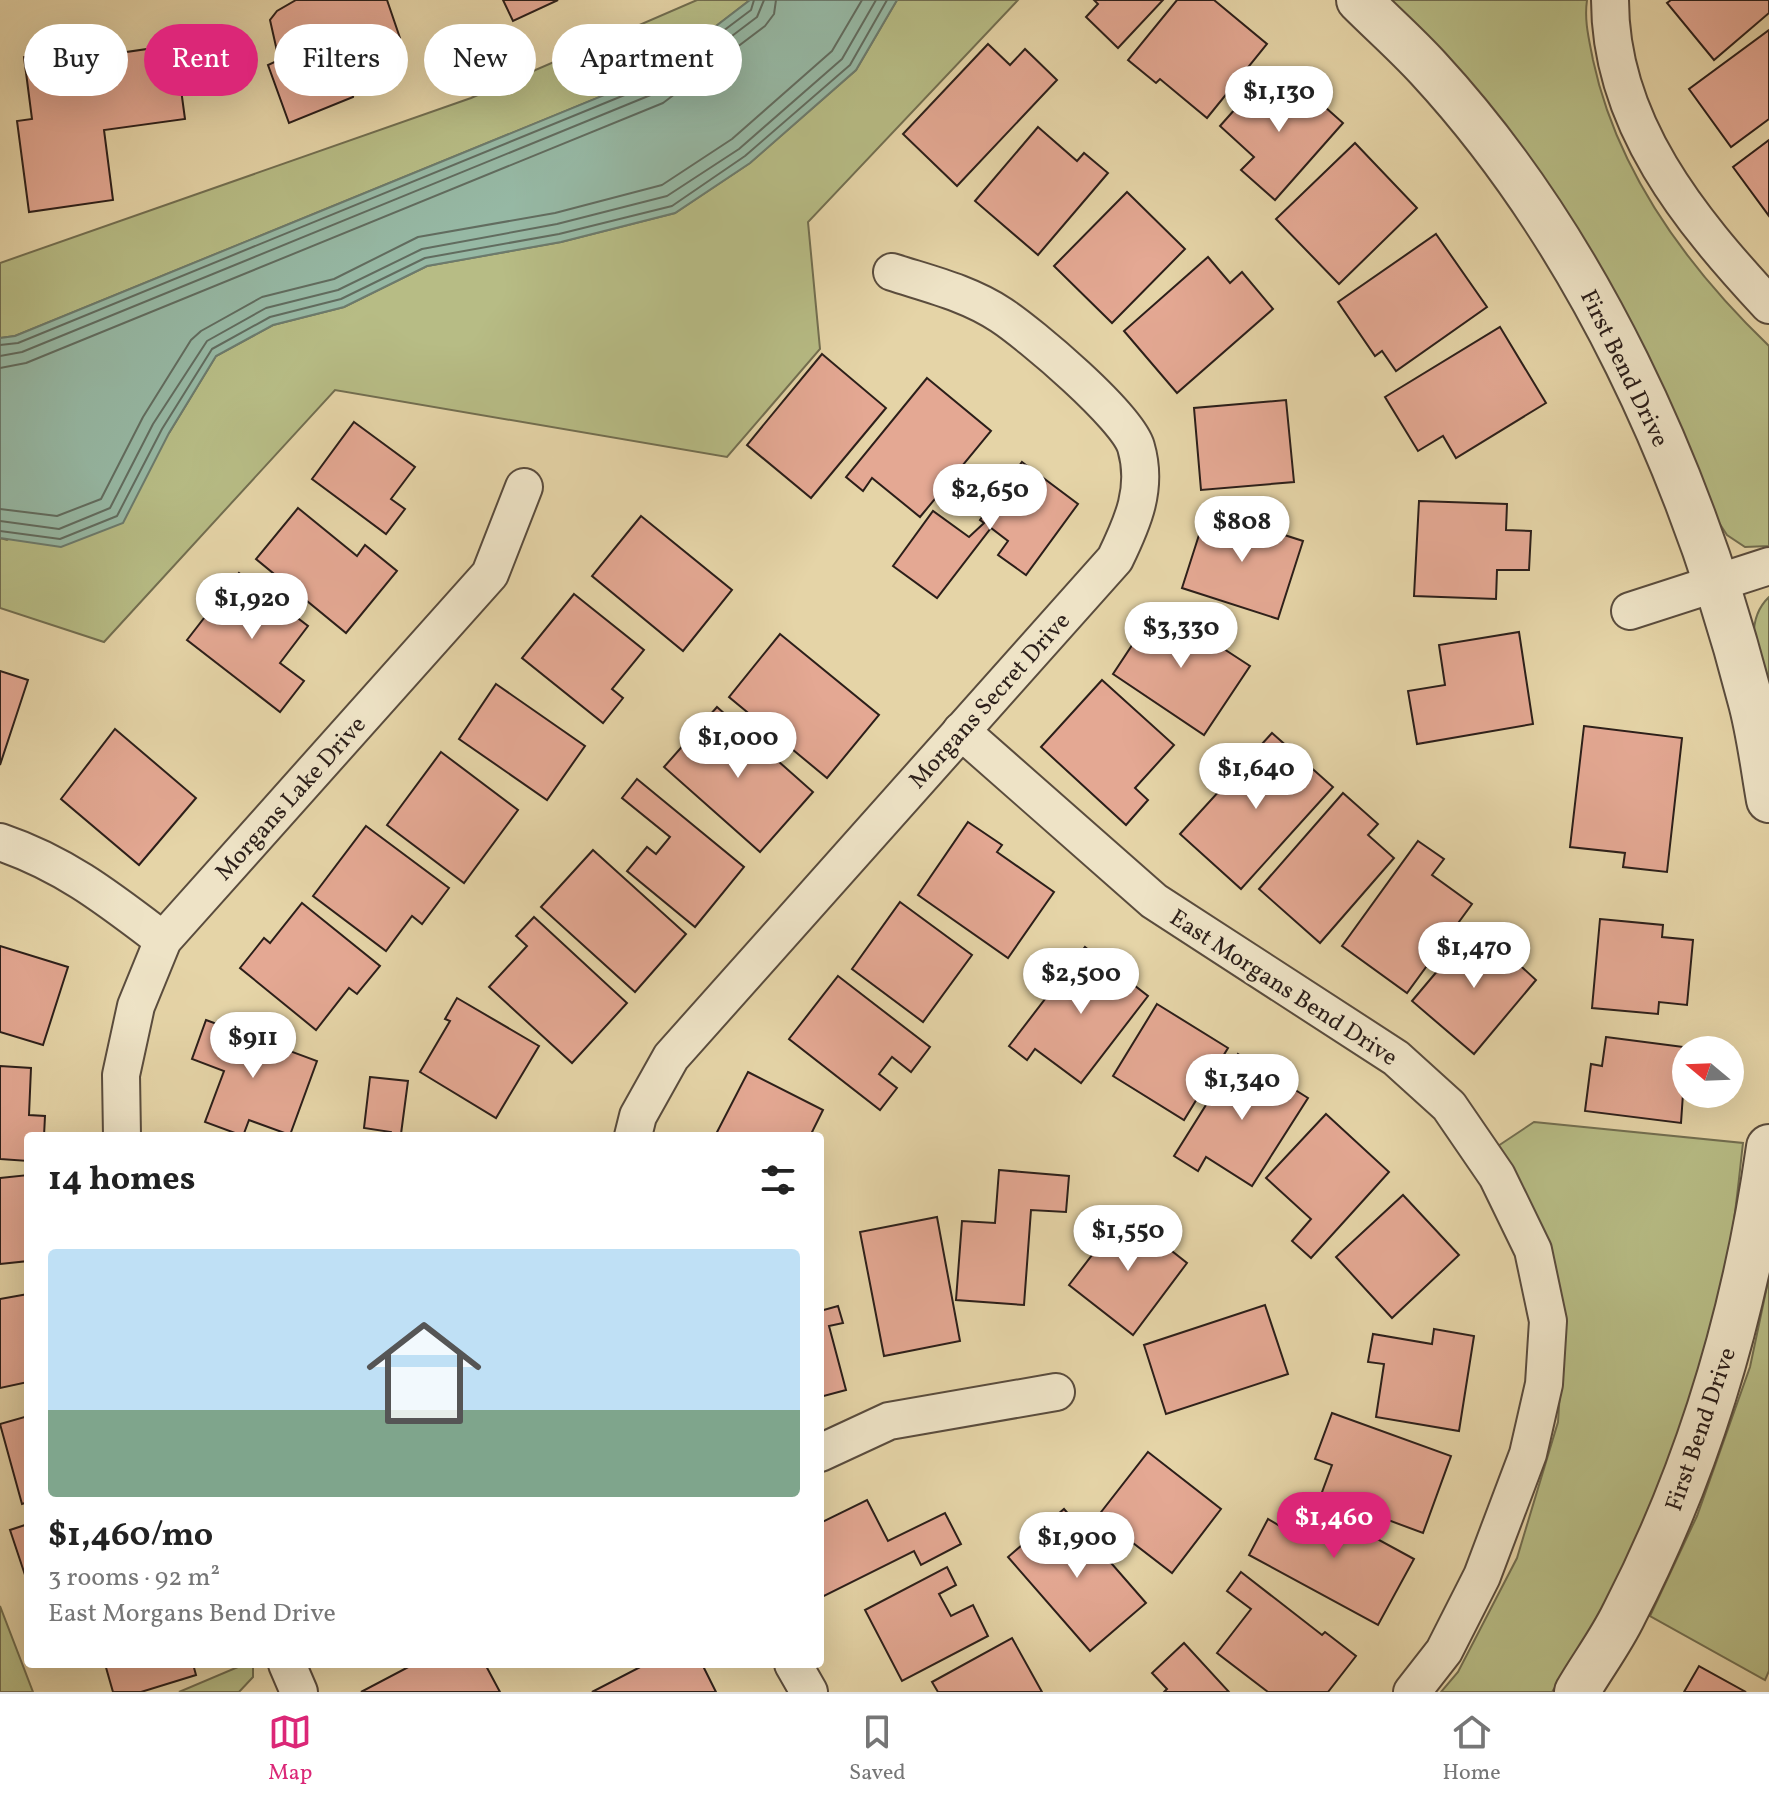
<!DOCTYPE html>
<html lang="en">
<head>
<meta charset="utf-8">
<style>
	body { margin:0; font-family:Vollkorn,serif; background:#f6f6f6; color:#222; height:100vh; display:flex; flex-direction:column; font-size:30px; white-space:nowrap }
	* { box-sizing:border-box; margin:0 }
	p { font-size:26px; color:#767676 }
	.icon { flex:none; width:44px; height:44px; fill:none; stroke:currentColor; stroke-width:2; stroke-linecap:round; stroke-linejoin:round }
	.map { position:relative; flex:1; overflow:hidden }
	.sheet { position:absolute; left:24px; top:1132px; width:800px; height:536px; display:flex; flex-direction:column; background:#fff; border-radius:8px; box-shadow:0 8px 32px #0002 }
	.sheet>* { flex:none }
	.banner { position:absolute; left:24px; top:24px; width:800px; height:72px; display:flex; gap:16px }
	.needle { width:52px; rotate:289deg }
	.controls { position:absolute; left:1672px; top:1036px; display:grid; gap:16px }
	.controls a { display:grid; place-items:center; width:72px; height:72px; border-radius:50%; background:#fff; box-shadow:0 8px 32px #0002; font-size:40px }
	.price { position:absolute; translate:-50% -68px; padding:0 18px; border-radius:28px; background:#fff; color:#222; font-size:26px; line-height:52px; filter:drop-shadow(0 2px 4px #0008) }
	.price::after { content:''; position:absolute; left:50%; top:48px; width:24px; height:18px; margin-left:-12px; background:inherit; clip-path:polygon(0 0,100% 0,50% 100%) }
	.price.on { background:#db2777; color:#fff }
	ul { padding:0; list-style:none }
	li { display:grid; align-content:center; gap:16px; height:424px; padding:0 24px }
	li span { display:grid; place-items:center; height:248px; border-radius:8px; color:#555 }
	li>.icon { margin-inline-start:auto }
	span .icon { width:144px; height:144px; fill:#fffc; stroke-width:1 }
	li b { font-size:34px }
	h2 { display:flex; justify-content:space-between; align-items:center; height:96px; padding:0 24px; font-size:34px }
	.tag { padding:0 28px; border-radius:36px; background:#fff; box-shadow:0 8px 32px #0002; font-size:28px; line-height:72px }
	.tag.on { background:#db2777; color:#fff }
	.dock { display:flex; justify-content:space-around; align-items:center; height:112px; border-top:2px solid #e0e0e0; background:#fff; font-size:22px; color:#767676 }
	.dock a { display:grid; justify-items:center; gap:4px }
	.dock .on { color:#db2777 }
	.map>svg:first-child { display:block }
	.green { fill:#b7bc85; stroke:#726e50; stroke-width:2 }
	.water { fill:#96b8a4; stroke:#6c7b6d; stroke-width:2 }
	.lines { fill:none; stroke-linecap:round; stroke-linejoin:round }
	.shore { stroke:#616c5f; stroke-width:2 }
	.building { fill:#e4a893; stroke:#2c1f1a; stroke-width:2 }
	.minor-casing { stroke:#5a4c3d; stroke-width:40 }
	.tertiary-casing { stroke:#5a4c3d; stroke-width:48 }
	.minor { stroke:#eee3c6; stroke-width:36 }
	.tertiary { stroke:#eee3c6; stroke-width:44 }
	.labels { text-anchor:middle; stroke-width:6; stroke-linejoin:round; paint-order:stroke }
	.street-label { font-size:24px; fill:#2c1f1a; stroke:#eee3c6 }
</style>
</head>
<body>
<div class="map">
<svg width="1769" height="1692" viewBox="0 0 1769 1692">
	<rect width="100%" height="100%" fill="#e5d4a7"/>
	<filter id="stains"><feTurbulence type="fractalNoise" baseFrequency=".0025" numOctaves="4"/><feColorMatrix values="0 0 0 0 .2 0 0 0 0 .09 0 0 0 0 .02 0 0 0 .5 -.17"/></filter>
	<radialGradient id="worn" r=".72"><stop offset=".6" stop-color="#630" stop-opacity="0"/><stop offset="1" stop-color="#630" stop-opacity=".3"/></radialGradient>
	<g class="green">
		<polygon points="697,0 750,0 651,76 15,336 0,338 0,263 471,98"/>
		<polygon points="897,0 1018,0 808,222 820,349 727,457 335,390 104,642 0,608 0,538 7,540 169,433 216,356 273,325 344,307 427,266 561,242 675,213 750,163 856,70"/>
		<path d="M1378 0H1587C1584 21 1589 39 1593 60 1617 172 1688 268 1769 346V546L1745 547 1727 535Z"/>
		<path d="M1769 597V708C1761 672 1739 625 1769 597Z"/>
		<path d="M1534 1122 1743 1143C1739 1177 1736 1212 1730 1246 1701 1403 1639 1558 1552 1692H1441L1458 1672 1517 1558 1558 1422 1565 1313 1540 1226 1495 1148Z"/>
		<polygon points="1769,1277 1769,1671 1765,1680 1650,1616 1697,1516 1750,1367"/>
		<polygon points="0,1606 33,1692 0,1692"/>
		<polygon points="245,1664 253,1664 253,1677 239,1692 179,1692"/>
	</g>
	<polygon class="water" points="750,0 897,0 856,70 750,163 675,213 561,242 427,266 344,307 273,325 216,356 169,433 123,523 61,547 0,538 0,338 15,336 651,76"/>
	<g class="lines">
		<g class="shore">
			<polyline points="0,345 18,343 654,83 751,10 754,0"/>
			<polyline points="0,356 22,352 658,92 757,17 764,0"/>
			<polyline points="0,368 26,363 663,103 765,26 774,14 776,0"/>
			<polyline points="0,509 57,516 101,499 143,417 191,340 201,331 262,297 334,279 418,237 555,213 662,185 732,139 832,51 862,0"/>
			<polyline points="0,521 59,529 110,508 153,424 207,341 266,308 338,290 422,249 557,224 667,196 739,149 842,59 876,0"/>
			<polyline points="0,531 60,539 117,516 162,429 212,349 270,317 341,299 425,258 559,234 672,206 745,156 850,65 887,0"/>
		</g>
	</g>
	<g class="building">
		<polygon points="296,0 387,0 400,38 393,47 379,53 373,49 359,48 350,60 348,71 355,82 353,97 289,123 268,65 279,60 270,20 277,11"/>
		<polygon points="503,0 558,0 513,21"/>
		<polygon points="1094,0 1163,0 1118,48 1086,17 1098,4"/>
		<polygon points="1177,0 1214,0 1267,44 1207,118 1160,79 1156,83 1128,60"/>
		<polygon points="1671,0 1769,0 1769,13 1714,60 1667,3"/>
		<polygon points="1769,30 1769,119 1731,147 1689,89"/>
		<polygon points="988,44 1010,65 1025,49 1057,80 957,186 903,134"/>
		<polygon points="118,45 119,53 175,45 185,119 104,130 113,200 29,212 17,121 32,119 24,57"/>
		<polygon points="1268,72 1308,108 1316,99 1343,123 1275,200 1241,170 1254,157 1220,126"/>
		<polygon points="1038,127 1077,161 1084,153 1108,173 1038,255 975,201"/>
		<polygon points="1769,140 1769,216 1733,167"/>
		<polygon points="1355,143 1417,208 1339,284 1276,219"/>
		<polygon points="1127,192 1185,249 1112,323 1054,266"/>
		<polygon points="1436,234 1487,307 1396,371 1382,351 1375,356 1338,302"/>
		<polygon points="1208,257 1230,283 1242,272 1273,309 1177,393 1124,331"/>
		<polygon points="1500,327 1546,403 1456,458 1443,436 1418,451 1385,397"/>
		<polygon points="822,354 886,408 811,498 747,445"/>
		<polygon points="927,378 991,431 920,517 872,478 863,491 846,477"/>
		<polygon points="1286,400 1294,482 1201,490 1194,408"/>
		<polygon points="354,422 415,467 391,499 405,509 386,534 312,479"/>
		<polygon points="1022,462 1078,504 1026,575 998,555 1008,541 991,528 937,598 893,566 933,511 969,537 984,523 980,520"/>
		<polygon points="1419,501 1507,504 1506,530 1531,531 1529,570 1497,570 1496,599 1414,596"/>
		<polygon points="298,508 357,556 365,545 397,571 346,633 256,559"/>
		<polygon points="1207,510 1303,541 1278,619 1182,588"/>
		<polygon points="641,516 732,590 683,651 592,576"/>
		<polygon points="239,573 308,626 280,663 304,681 280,712 187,640"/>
		<polygon points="574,594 644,650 612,689 623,698 603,723 522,658"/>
		<polygon points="1158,606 1250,666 1204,735 1113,674"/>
		<polygon points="1519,632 1533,724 1417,744 1408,691 1445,685 1439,645"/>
		<polygon points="780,634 879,715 827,778 729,697"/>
		<polygon points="0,671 28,680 0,765"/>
		<polygon points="1102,680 1174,745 1135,788 1148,800 1126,825 1041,747"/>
		<polygon points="496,684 585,746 547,800 459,739"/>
		<polygon points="717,707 813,792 760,852 664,767"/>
		<polygon points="1584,726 1682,738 1667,872 1623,867 1625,853 1570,847"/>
		<polygon points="115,729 196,798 139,865 61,799"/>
		<polygon points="1272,733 1333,787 1241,889 1180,834"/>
		<polygon points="441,752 518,810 464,883 387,825"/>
		<polygon points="637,779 744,867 695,927 627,871 647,847 656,854 670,837 622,798"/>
		<polygon points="1343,793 1378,824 1368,835 1394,858 1320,943 1259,889"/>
		<polygon points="968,822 1002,845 997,852 1054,892 1008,958 918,895"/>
		<polygon points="366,826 449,888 422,924 412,916 386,951 313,896"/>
		<polygon points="1418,841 1444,859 1432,875 1472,904 1407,993 1342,946"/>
		<polygon points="593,850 686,934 635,992 541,907"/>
		<polygon points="900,902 972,955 923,1022 852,969"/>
		<polygon points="302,903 380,966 357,994 349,988 316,1030 240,968 264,938 270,943"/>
		<polygon points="534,917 627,1003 572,1063 489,987 527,946 516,936"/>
		<polygon points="1600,919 1663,925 1662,937 1693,940 1687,1005 1659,1002 1658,1014 1592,1008"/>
		<polygon points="1476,925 1536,980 1474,1054 1412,1001"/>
		<polygon points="0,946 68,967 43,1045 0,1032"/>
		<polygon points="1085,947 1148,996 1081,1083 1035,1049 1027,1060 1009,1046"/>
		<polygon points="838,976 930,1047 911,1072 892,1057 879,1074 897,1088 880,1110 789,1039"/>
		<polygon points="457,998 539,1046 496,1118 420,1072 450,1021 445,1019"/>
		<polygon points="1157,1004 1228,1048 1184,1120 1113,1076"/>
		<polygon points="206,1020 317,1061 290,1135 249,1120 243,1136 205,1122 224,1071 192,1059"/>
		<polygon points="1606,1037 1691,1048 1686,1050 1681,1123 1585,1111 1591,1064 1602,1066"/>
		<polygon points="1238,1054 1308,1098 1252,1186 1206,1157 1198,1171 1174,1156"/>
		<polygon points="0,1066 31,1068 29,1115 45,1116 44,1136 28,1136 28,1161 0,1159"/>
		<polygon points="748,1072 823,1110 812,1132 819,1136 715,1136"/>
		<polygon points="370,1077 408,1081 401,1134 415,1136 391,1136 391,1132 364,1128"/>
		<polygon points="1326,1114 1389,1172 1311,1258 1292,1241 1311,1219 1266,1178"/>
		<polygon points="999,1170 1069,1176 1066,1212 1031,1210 1024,1305 956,1300 962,1221 995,1223"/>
		<polygon points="28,1175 28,1261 0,1264 0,1178"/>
		<polygon points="1403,1195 1459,1255 1392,1318 1336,1257"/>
		<polygon points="1129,1207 1149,1222 1144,1229 1187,1263 1133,1335 1069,1285"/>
		<polygon points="937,1217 960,1341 884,1356 860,1232"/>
		<polygon points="28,1294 28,1382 0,1388 0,1299"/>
		<polygon points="1265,1305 1288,1374 1166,1414 1144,1345"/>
		<polygon points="838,1306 843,1323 829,1326 846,1390 820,1397 820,1311"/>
		<polygon points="1434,1329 1474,1336 1459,1431 1376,1417 1384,1364 1368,1362 1373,1334 1432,1344"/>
		<polygon points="1332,1413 1451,1456 1423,1533 1321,1495 1332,1465 1315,1459"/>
		<polygon points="28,1416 28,1502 22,1504 0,1424"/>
		<polygon points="1148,1452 1221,1509 1172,1573 1098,1516"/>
		<polygon points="1302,1498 1414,1559 1378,1625 1249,1555 1268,1519 1285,1529"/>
		<polygon points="867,1500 888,1541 945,1513 961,1544 921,1565 914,1551 820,1598 820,1523"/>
		<polygon points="1064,1509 1146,1603 1090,1651 1008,1557"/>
		<polygon points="28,1524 28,1584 10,1530"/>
		<polygon points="947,1567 956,1585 939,1594 951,1616 973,1605 988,1636 902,1681 865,1610"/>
		<polygon points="1241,1572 1322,1635 1325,1632 1356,1656 1328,1692 1268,1692 1217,1653 1251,1609 1227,1591"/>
		<polygon points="1012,1638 1042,1692 938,1692 932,1682"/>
		<polygon points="1184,1643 1229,1692 1164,1692 1167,1689 1152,1673"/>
		<polygon points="105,1664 193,1664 196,1675 141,1692 113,1692"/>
		<polygon points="414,1664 485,1664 500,1692 361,1692"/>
		<polygon points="646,1664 702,1664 716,1692 592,1692"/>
		<polygon points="1699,1666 1746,1692 1684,1692"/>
	</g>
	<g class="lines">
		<g class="minor-casing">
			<g id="minor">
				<path d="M1610 0C1610 123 1690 220 1769 305"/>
				<polyline points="1630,611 1769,566"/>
				<polyline points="961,731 1154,901 1396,1058 1449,1106 1497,1176 1533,1250 1548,1321 1544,1384 1528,1454 1482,1576 1444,1651 1412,1692"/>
				<path d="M0 842C65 864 109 899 163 940"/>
				<polyline points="122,1136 121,1075 136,1006 163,940 490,574 524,487"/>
				<path d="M633 1136 638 1116 671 1057 1115 559C1133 522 1148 488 1136 447 1127 416 1030 334 1001 315 968 293 929 284 892 272"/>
				<polyline points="820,1453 889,1421 1056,1392"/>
				<polyline points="287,1664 299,1692"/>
				<polyline points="793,1664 809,1692"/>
			</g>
		</g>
		<g class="tertiary-casing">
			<g id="tertiary">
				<path d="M1359 0C1382 23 1406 44 1428 68 1587 240 1692 473 1750 699 1759 731 1763 766 1769 800"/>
				<path d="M1577 1692C1592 1666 1611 1641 1624 1614 1700 1467 1746 1310 1769 1147"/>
			</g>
		</g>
		<use href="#minor" class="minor"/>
		<use href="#tertiary" class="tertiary"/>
	</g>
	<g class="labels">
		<g class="street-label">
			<text transform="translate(1625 368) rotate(64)" y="8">First Bend Drive</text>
			<text transform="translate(989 700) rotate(-48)" y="8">Morgans Secret Drive</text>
			<text transform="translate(290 798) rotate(-48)" y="8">Morgans Lake Drive</text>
			<text transform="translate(1284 987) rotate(33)" y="8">East Morgans Bend Drive</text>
			<text transform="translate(1700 1429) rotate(-71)" y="8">First Bend Drive</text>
		</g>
	</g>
	<rect width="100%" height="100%" filter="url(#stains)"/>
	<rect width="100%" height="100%" fill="url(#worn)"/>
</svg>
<div class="controls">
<a><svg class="needle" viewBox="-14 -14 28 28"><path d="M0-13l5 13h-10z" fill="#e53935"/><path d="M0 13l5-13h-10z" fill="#767676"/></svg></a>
</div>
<b class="price" style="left:1279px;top:134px">$1,130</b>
<b class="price" style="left:990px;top:532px">$2,650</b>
<b class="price" style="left:1242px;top:564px">$808</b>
<b class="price" style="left:252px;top:641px">$1,920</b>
<b class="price" style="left:1181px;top:670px">$3,330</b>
<b class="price" style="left:738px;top:780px">$1,000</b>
<b class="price" style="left:1256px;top:811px">$1,640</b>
<b class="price" style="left:1474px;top:990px">$1,470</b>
<b class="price" style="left:1081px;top:1016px">$2,500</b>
<b class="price" style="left:253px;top:1080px">$911</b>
<b class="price" style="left:1242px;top:1122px">$1,340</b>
<b class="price" style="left:1128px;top:1273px">$1,550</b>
<b class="price on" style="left:1334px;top:1560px">$1,460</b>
<b class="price" style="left:1077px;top:1580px">$1,900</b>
<div class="banner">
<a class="tag">Buy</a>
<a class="tag on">Rent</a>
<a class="tag">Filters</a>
<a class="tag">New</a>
<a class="tag">Apartment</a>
</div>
<section class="sheet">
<h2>14 homes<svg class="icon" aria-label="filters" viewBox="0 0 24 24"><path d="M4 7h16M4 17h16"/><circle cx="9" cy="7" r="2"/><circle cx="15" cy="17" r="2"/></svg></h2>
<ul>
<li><span style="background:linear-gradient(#bfe0f5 65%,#7fa58c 0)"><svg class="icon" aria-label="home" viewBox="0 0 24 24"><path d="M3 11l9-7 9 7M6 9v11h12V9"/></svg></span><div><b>$1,460/mo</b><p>3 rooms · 92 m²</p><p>East Morgans Bend Drive</p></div></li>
</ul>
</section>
</div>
<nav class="dock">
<a class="on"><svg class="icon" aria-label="map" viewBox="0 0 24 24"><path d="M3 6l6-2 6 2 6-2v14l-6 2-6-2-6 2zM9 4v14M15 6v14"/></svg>Map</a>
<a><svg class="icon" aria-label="saved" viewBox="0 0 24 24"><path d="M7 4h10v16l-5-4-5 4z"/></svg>Saved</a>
<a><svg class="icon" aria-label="home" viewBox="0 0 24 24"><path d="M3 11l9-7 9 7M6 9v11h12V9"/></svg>Home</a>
</nav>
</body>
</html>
